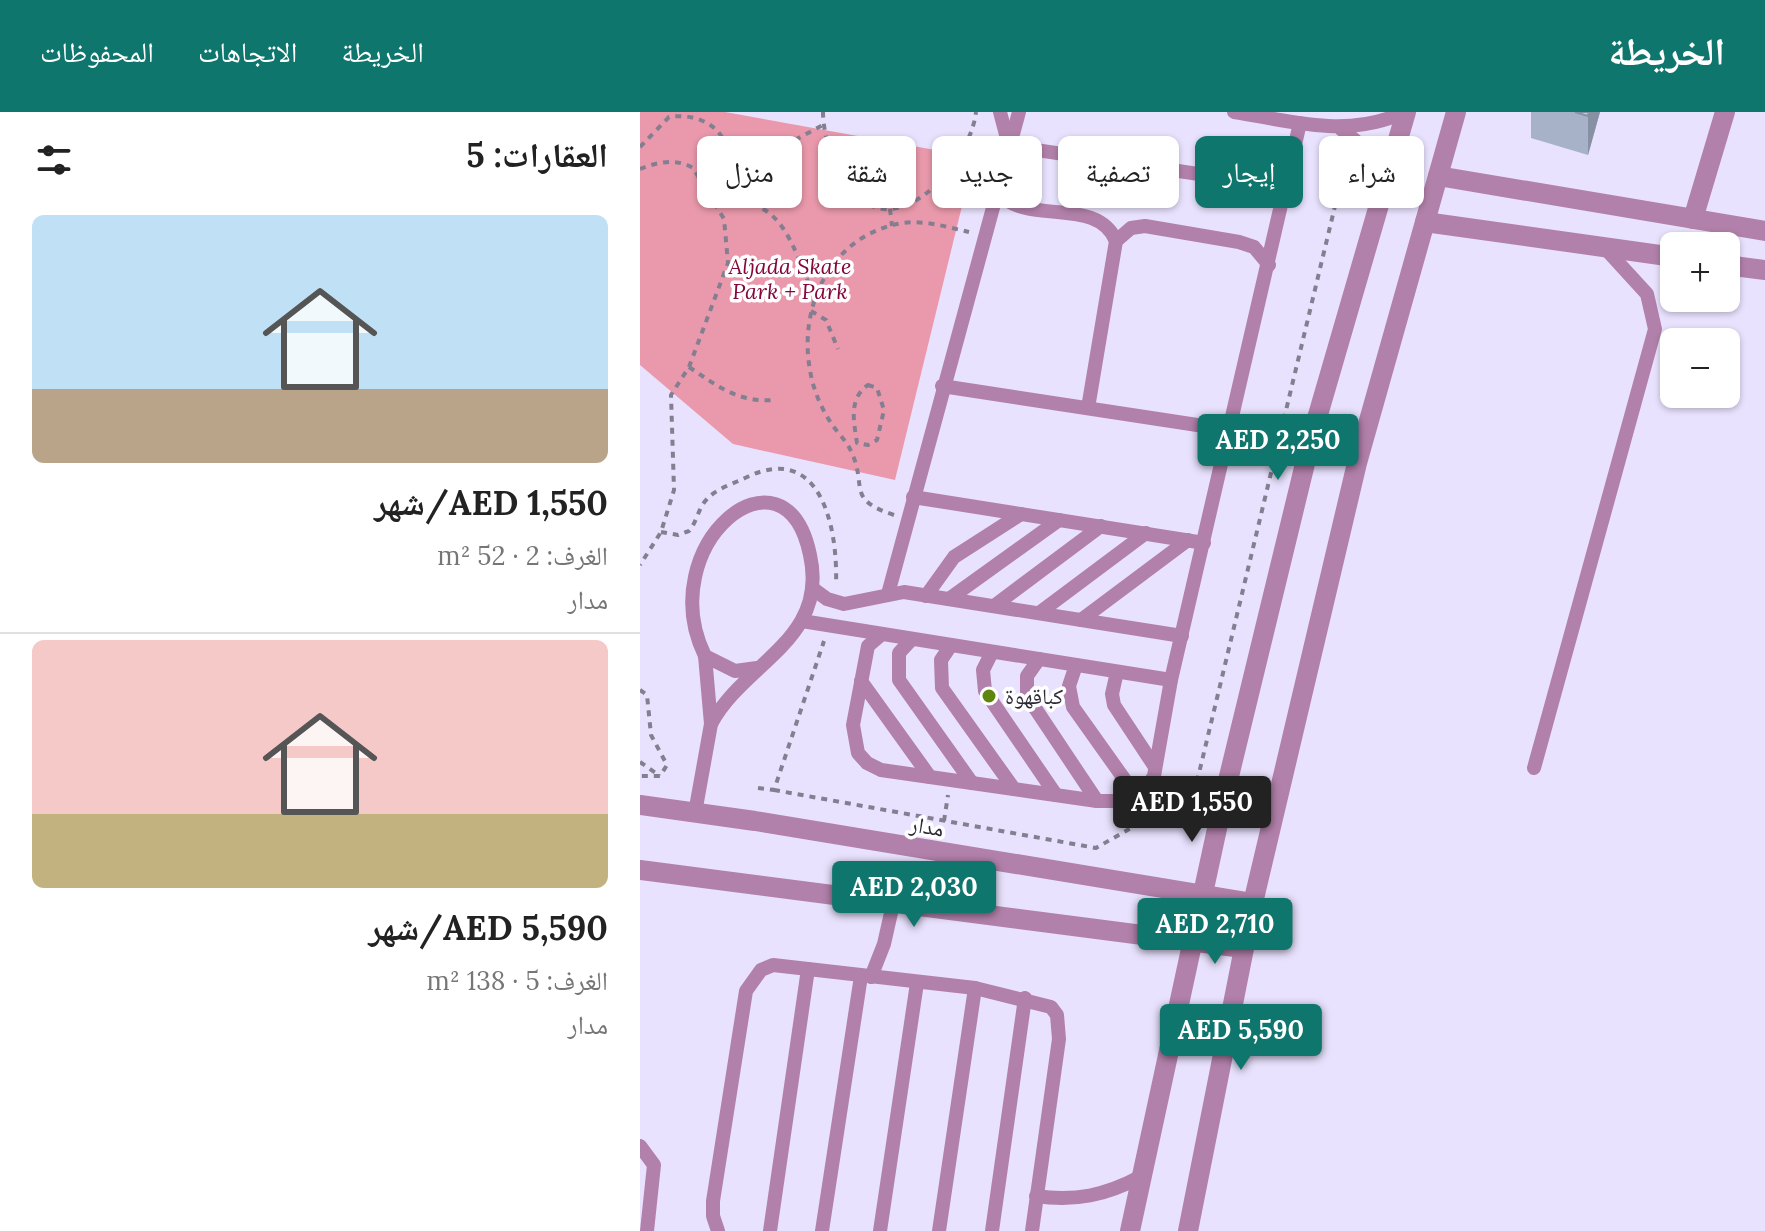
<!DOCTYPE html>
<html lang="ar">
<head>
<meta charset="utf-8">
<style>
	body { margin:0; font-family:Lora,"Noto Naskh Arabic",serif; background:#f6f6f6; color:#222; direction:rtl; height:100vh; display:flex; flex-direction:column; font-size:30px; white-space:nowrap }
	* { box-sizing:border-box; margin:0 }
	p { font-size:26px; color:#767676 }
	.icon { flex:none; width:44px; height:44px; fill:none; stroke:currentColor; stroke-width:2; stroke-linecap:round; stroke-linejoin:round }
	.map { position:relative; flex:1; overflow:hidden; direction:ltr }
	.details { display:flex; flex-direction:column; background:#fff; width:640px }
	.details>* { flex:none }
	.guide { position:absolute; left:24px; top:24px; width:760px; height:72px; direction:rtl; display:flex; gap:16px }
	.controls { position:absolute; left:1020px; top:120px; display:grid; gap:16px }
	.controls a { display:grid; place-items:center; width:80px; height:80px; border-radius:12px; background:#fff; box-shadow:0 2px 6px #0004; font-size:40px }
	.price { position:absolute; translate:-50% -68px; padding:0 18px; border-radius:8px; background:#0f766e; color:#fff; font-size:26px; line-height:52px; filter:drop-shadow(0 2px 4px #0008) }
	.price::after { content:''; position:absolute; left:50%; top:48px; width:24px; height:18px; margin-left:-12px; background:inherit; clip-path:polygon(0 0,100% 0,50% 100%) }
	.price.on { background:#222; color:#fff }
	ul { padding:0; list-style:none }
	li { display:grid; align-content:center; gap:16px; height:424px; padding:0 32px }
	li+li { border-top:2px solid #e0e0e0 }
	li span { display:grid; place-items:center; height:248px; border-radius:12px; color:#555 }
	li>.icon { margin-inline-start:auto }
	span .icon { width:144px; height:144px; fill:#fffc; stroke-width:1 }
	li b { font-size:34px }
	h2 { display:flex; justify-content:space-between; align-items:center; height:96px; padding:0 32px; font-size:34px }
	.chip { padding:0 28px; border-radius:12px; background:#fff; box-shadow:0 2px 6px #0004; font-size:28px; line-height:72px }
	.chip.on { background:#0f766e; color:#fff }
	header { display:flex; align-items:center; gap:48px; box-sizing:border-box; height:112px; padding:0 40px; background:#0f766e; color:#fff }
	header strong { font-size:38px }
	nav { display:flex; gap:44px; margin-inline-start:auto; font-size:28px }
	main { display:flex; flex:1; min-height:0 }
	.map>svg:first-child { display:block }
	.green { fill:#e999ab }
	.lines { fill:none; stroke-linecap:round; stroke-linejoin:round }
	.path { stroke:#837f91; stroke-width:4; stroke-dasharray:6 6; stroke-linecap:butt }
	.service { stroke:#b281ab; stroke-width:14 }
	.minor { stroke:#b281ab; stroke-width:20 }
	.tertiary { stroke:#b281ab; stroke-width:20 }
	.wall { fill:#a7b2c8 }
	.shaded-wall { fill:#8891a3 }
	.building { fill:#c2cfe9; stroke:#8891a3; stroke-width:2 }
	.poi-dot { fill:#5f860c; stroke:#fff; stroke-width:3 }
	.labels { text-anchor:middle; stroke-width:7; stroke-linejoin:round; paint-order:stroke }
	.park-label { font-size:22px; font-style:italic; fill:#84073b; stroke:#fff }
	.poi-label { font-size:22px; fill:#2c2934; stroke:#fff; text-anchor:start }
	.street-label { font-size:22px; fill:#2c2934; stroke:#fff }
</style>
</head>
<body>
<header>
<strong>الخريطة</strong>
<nav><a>الخريطة</a><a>الاتجاهات</a><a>المحفوظات</a></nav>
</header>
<main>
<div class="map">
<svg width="1125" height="1119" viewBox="0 0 1125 1119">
	<rect width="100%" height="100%" fill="#e9e2fe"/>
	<polygon class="green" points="0,0 85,0 334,45 255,368 93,332 0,253"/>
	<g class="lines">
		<g class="path">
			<path d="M183 0C183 34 207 101 251 97 291 93 332 37 336 0"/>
			<path d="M0 35 29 5C59 0 91 17 87 51 86 63 78 74 71 85"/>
			<polyline points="87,50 138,37 183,13"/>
			<path d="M0 57C17 50 36 46 53 56L84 107 88 151 49 255 31 283 34 378 21 420 0 453"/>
			<path d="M76 94C142 76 153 137 174 184"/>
			<polyline points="250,97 252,114"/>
			<polyline points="171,199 186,208 198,237"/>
			<path d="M49 255C77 274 99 291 134 288"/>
			<path d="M228 273 237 276 244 298 237 328 228 333 217 331C214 310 208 287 228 273Z"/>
			<path d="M254 403C205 387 228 375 211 339 207 330 199 322 193 314 182 298 173 278 170 258 158 193 192 122 263 111 285 108 307 115 329 120"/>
			<path d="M21 420 38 423 49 419C57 410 58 396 67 387 76 377 92 372 105 366 181 328 198 416 196 473"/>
			<polyline points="0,578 7,583 11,623 27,653 20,664 0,664"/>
			<polyline points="0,650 20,664"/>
			<polyline points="118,676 134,678 184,529"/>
			<polyline points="134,678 456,736 538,689 541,679 554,681"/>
			<polyline points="565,684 554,682 707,44"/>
			<polyline points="304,709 308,683"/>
		</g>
		<g class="service">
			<polyline points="360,0 369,34"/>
			<path d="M594 0C651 9 709 27 764 0"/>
			<polyline points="701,17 721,33 745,65"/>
			<polyline points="369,34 646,75"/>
			<path d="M357 80C387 115 457 83 476 129"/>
			<polyline points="302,274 590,318"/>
			<polyline points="448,296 476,129 491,116 505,114 599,130 614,135 629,153"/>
			<polyline points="273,385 564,431"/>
			<polyline points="172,476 187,487 204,492 264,480 542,524"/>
			<polyline points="248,482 379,0"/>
			<polyline points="286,484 314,445 381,402"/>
			<polyline points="309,487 419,408"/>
			<polyline points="354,494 461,414"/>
			<polyline points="399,501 506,421"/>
			<polyline points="441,508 548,428"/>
			<polyline points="162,509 531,568"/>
			<polyline points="242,522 228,534 213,613 218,641 227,651 241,658 457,689 489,689 504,680 514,664 531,568 660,11"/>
			<polyline points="271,528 259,541 259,568 332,671"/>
			<polyline points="311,533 301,548 302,576 374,677"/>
			<polyline points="352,540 343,558 345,579 416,683"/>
			<polyline points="399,547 387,564 387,584 457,689"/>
			<polyline points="436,553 429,574 433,595 497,685"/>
			<polyline points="477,560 472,582 474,593 515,655"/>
			<polyline points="221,569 290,665"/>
			<path d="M71 612C104 550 189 528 170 443 145 322 11 433 65 544L95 559 117 556"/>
			<polyline points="894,656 1015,217 1007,182 964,135"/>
			<polyline points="55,701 71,612 65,544"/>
			<polyline points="231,865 244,832 253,792"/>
			<polyline points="0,1034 14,1053 7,1119"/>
			<path d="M396 1084C435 1090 466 1083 500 1065"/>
			<polyline points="78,1119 73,1104 73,1089 106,879 121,858 133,853 335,876 411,895 417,903 419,927 392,1119"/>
			<polyline points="130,1119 168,857"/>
			<polyline points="182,1119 221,864"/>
			<polyline points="240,1119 277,871"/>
			<polyline points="299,1119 335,876"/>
			<polyline points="352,1119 385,886"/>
		</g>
		<g class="minor">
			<polyline points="798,64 1125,119"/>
			<polyline points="1053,107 1085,0"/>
			<polyline points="785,110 1034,145"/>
			<polyline points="1086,153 1125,158"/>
			<polyline points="490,1119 583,689 671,327 766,0"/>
			<polyline points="548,1119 613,791 717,351 816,0"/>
		</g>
		<g class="tertiary">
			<polyline points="0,693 115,709 613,791"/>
			<polyline points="0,758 603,836"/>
		</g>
	</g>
	<polygon class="wall" points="891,0 960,0 948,43 891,26"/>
	<polygon class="shaded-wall" points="949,0 960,0 948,43 948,4"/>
	<polygon class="building" points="935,0 949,0 948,4"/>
	<circle class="poi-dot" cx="349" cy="584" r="8"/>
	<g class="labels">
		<g class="park-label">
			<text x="150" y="162">Aljada Skate<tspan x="150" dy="25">Park + Park</tspan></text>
		</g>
		<g class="poi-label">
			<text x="365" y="592">كباقهوة</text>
		</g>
		<g class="street-label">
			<text transform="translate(287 714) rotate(10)" y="8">مدار</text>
		</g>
	</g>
</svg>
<div class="controls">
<a>+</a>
<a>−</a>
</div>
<b class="price" style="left:638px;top:370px">AED 2,250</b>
<b class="price on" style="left:552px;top:732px">AED 1,550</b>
<b class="price" style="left:274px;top:817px">AED 2,030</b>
<b class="price" style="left:575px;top:854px">AED 2,710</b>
<b class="price" style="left:601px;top:960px">AED 5,590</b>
<div class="guide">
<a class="chip">شراء</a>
<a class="chip on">إيجار</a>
<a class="chip">تصفية</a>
<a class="chip">جديد</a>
<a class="chip">شقة</a>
<a class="chip">منزل</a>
</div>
</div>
<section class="details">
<h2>العقارات: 5<svg class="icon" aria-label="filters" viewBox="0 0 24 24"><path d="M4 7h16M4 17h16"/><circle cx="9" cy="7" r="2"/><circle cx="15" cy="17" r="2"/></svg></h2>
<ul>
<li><span style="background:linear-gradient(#bfe0f5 70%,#b9a48a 0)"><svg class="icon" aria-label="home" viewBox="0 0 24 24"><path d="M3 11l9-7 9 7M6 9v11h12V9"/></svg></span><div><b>AED 1,550/شهر</b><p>الغرف: 2 · 52 m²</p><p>مدار</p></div></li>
<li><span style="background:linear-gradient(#f6c9c9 70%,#c2b280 0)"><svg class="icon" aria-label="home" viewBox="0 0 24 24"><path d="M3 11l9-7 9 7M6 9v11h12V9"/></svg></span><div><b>AED 5,590/شهر</b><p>الغرف: 5 · 138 m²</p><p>مدار</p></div></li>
</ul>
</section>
</main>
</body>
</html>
